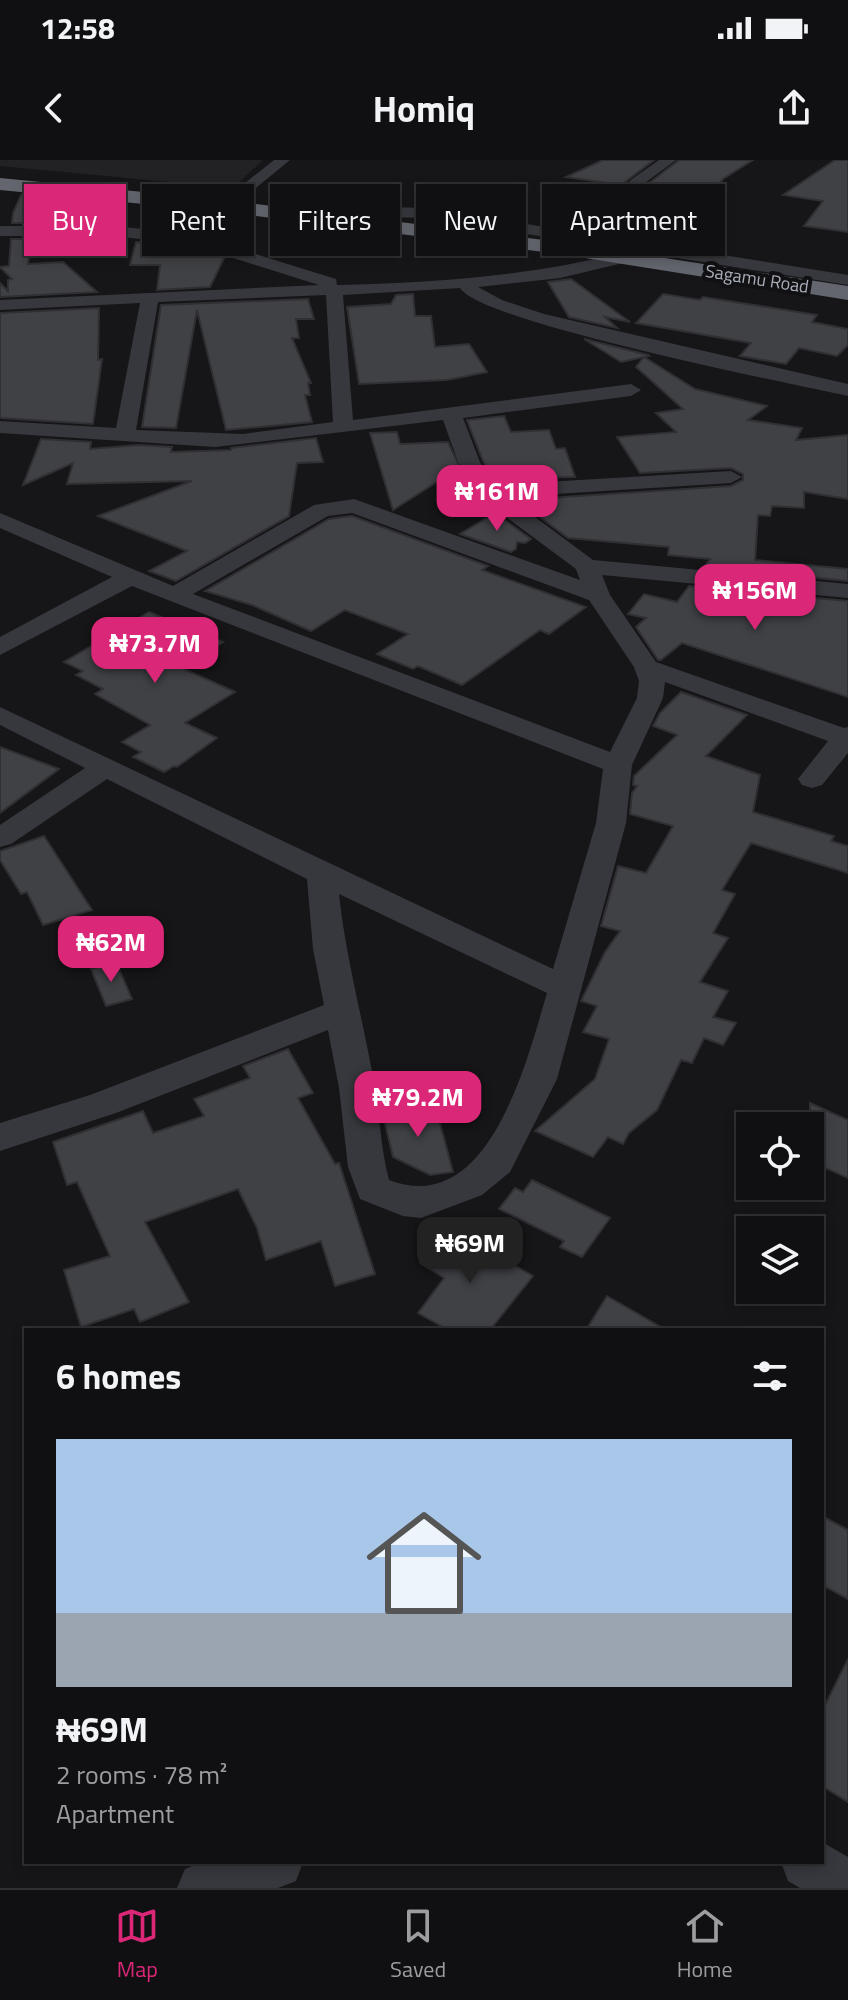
<!DOCTYPE html>
<html lang="en">
<head>
<meta charset="utf-8">
<style>
	body { margin:0; font-family:"Titillium Web",sans-serif; background:#19191b; color:#f1f3f6; height:100vh; display:flex; flex-direction:column; font-size:30px; white-space:nowrap }
	* { box-sizing:border-box; margin:0 }
	p { font-size:26px; color:#9c9d9f }
	.icon { flex:none; width:44px; height:44px; fill:none; stroke:currentColor; stroke-width:2; stroke-linecap:round; stroke-linejoin:round }
	.map { position:relative; flex:1; overflow:hidden }
	.panel { position:absolute; left:24px; top:1168px; width:800px; height:536px; display:flex; flex-direction:column; background:#101012; border-radius:0px; box-shadow:0 4px 12px #0003,0 0 0 2px #303032 }
	.panel>* { flex:none }
	.guide { position:absolute; left:24px; top:24px; width:800px; height:72px; display:flex; gap:16px }
	.controls { position:absolute; left:736px; top:952px; display:grid; gap:16px }
	.controls a { display:grid; place-items:center; width:88px; height:88px; border-radius:0px; background:#101012; box-shadow:0 4px 12px #0003,0 0 0 2px #303032; font-size:40px }
	.price { position:absolute; translate:-50% -68px; padding:0 18px; border-radius:16px; background:#db2777; color:#fff; font-size:26px; line-height:52px; filter:drop-shadow(0 2px 4px #0008) }
	.price::after { content:''; position:absolute; left:50%; top:48px; width:24px; height:18px; margin-left:-12px; background:inherit; clip-path:polygon(0 0,100% 0,50% 100%) }
	.price.selected { background:#222; color:#fff }
	ul { padding:0; list-style:none }
	li { display:grid; align-content:center; gap:16px; height:424px; padding:0 32px }
	li+li { border-top:2px solid #303032 }
	li span { display:grid; place-items:center; height:248px; border-radius:0px; color:#555 }
	li>.icon { margin-inline-start:auto }
	span .icon { width:144px; height:144px; fill:#fffc; stroke-width:1 }
	li b { font-size:34px }
	h2 { display:flex; justify-content:space-between; align-items:center; height:96px; padding:0 32px; font-size:34px }
	.pill { padding:0 28px; border-radius:0px; background:#101012; box-shadow:0 4px 12px #0003,0 0 0 2px #303032; font-size:28px; line-height:72px }
	.pill.selected { background:#db2777; color:#fff }
	.status { display:flex; justify-content:space-between; align-items:center; height:56px; padding:0 40px; background:#101012; direction:ltr }
	.status svg { height:22px; fill:currentColor }
	header { display:flex; justify-content:space-between; align-items:center; height:104px; padding:0 32px; background:#101012; font-size:36px; font-weight:700 }
	.tabs { display:flex; justify-content:space-around; align-items:center; height:112px; border-top:2px solid #303032; background:#101012; font-size:22px; color:#9c9d9f }
	.tabs a { display:grid; justify-items:center; gap:4px }
	.tabs .selected { color:#db2777 }
	.map>svg:first-child { display:block }
	.built { fill:#222225 }
	.building { fill:#404145; stroke:#303034; stroke-width:2 }
	.lines { fill:none; stroke-linecap:round; stroke-linejoin:round }
	.minor { fill:#37383d; fill-rule:evenodd }
	.highway { fill:#63666e; fill-rule:evenodd }
	.labels { text-anchor:middle; stroke-width:8; stroke-linejoin:round; paint-order:stroke }
	.far-street-label { font-size:18px; fill:#a8adb8; stroke:#111113 }
</style>
</head>
<body>
<div class="status"><b>12:58</b><svg viewBox="0 0 49 12"><path d="M0 12V9h3v3zM5 12V6h3v6zM10 12V3h3v9zM15 12V0h3v12zM26 1h20v11H26zM47 4h2v5h-2z"/></svg></div>
<header><svg class="icon" aria-label="back" viewBox="0 0 24 24"><path d="M15 5l-7 7 7 7"/></svg>Homiq<svg class="icon" aria-label="share" viewBox="0 0 24 24"><path d="M12 15V3M7 8l5-5 5 5M5 13v7h14v-7"/></svg></header>
<div class="map">
<svg width="848" height="1728" viewBox="0 0 848 1728">
	<rect width="100%" height="100%" fill="#161618"/>
	<polygon class="built" points="0,0 263,0 233,28 0,6"/>
	<g class="building">
		<polygon points="603,0 654,0 621,25 566,17"/>
		<polygon points="679,0 753,0 723,19 671,78 626,74 628,71 604,67 644,27"/>
		<polygon points="835,0 848,0 848,72 804,66 823,41 783,35"/>
		<polygon points="21,35 36,40 33,63 12,63 13,53"/>
		<polygon points="160,56 191,59 241,64 231,83 191,71 142,66"/>
		<polygon points="11,79 31,79 28,104 63,102 97,132 0,137 0,123 8,131 8,120 12,119 0,107 9,106"/>
		<polygon points="136,82 188,87 224,98 210,127 157,130 160,105 130,105"/>
		<polygon points="571,119 630,162 605,157 617,168 569,157 548,122"/>
		<polygon points="413,134 415,156 431,156 435,187 469,184 487,212 447,220 359,224 347,147 391,144 396,135"/>
		<polygon points="663,134 700,140 703,137 817,155 812,162 848,169 848,185 837,196 799,188 786,204 740,196 751,183 636,163"/>
		<polygon points="308,139 314,159 296,159 299,178 292,178 311,223 308,223 310,235 305,235 312,262 226,270 197,150 176,268 142,267 161,145"/>
		<polygon points="99,148 98,200 102,199 93,264 0,258 0,153"/>
		<polygon points="584,179 648,195 649,196 621,202"/>
		<polygon points="644,197 695,229 767,246 748,260 802,268 796,280 848,275 848,339 804,332 804,348 772,346 770,356 758,355 755,400 848,409 848,421 704,407 710,399 668,395 669,387 568,378 517,340 731,326 743,320 743,314 731,308 640,313 617,277 676,272 656,253 683,249 636,207"/>
		<polygon points="504,256 511,272 549,270 556,289 565,288 575,317 493,318 483,301 467,260"/>
		<polygon points="397,272 400,284 448,282 465,319 440,320 393,350 370,273"/>
		<polygon points="316,278 323,302 297,303 289,356 176,421 149,411 187,391 98,356 192,321 67,324 73,303 23,325 41,279 91,282 90,289 139,285 172,287 171,292 231,290 231,288"/>
		<polygon points="495,353 531,379 525,383 517,382 516,389 511,392 460,374"/>
		<polygon points="352,356 488,406 482,410 586,447 549,474 540,470 462,525 418,506 413,509 377,494 408,474 345,450 311,471 252,445 205,431 329,359"/>
		<polygon points="689,426 848,441 848,537 682,483 661,500 658,500 636,467 646,458 628,454 644,434 677,442"/>
		<polygon points="149,452 223,482 182,508 235,532 185,563 217,578 177,607 174,606 164,612 133,597 141,592 122,582 150,565 95,534 103,529 76,515 83,511 64,502"/>
		<polygon points="681,532 747,555 706,596 760,615 753,652 834,676 831,681 848,686 848,713 751,683 722,730 735,734 713,773 728,778 700,822 728,831 713,857 736,863 723,885 704,878 692,903 681,900 657,950 629,973 623,984 608,977 593,997 535,971 595,919 609,879 583,872 597,846 581,841 605,792 620,771 601,766 618,706 646,713 673,666 630,654 632,633 637,626 633,625 634,616 677,575 653,566 660,553"/>
		<polygon points="0,587 59,609 0,653"/>
		<polygon points="44,676 92,750 43,765 27,732 21,734 0,700 0,691"/>
		<polygon points="116,802 132,839 106,846 91,809"/>
		<polygon points="288,889 313,933 298,938 335,1004 339,1003 375,1114 335,1126 321,1081 266,1100 257,1068 238,1029 145,1062 189,1142 140,1162 134,1149 81,1167 64,1110 110,1096 77,1022 67,1025 53,982 143,951 153,973 204,956 194,939 250,918 243,906"/>
		<polygon points="810,943 848,960 848,1018 810,1001"/>
		<polygon points="435,945 453,1012 430,1015 393,997 382,951"/>
		<polygon points="532,1020 610,1058 582,1097 560,1087 564,1081 499,1049 515,1028 523,1032"/>
		<polygon points="451,1069 533,1116 490,1170 448,1170 418,1153 444,1118 420,1103"/>
		<polygon points="607,1136 666,1170 586,1170"/>
		<polygon points="822,1356 848,1370 848,1439 822,1425"/>
		<polygon points="848,1499 848,1642 822,1626 822,1551"/>
	</g>
	<g class="lines">
		<g class="minor">
			<polygon points="274,0 290,0 230,49 220,49 220,43"/>
			<polygon points="659,0 676,0 642,25 592,74 848,115 848,125 583,83 564,91 556,86 564,80 427,58 384,57 318,62 310,57 318,52 384,47 427,48 576,72 632,19"/>
			<path d="M30 22 114 66 191 74 336 119 337 125C432 123 529 116 621 93L627 94 629 98 627 102 560 118 478 127 502 140 544 154 848 224V236C792 224 480 162 460 128L343 135 353 260 631 224 641 230 631 236 463 258 480 302 494 325 731 311 742 317 731 323 508 337 593 400 848 424V438L602 415 610 435 656 502 844 568 848 567V593L822 625 812 628 802 625 798 619 828 581 665 522 663 538 632 605 626 663 557 919 510 1012 482 1035 421 1058 403 1056 360 1039 348 1007 339 928 328 870 116 953 0 991V963L90 935 324 845 313 789 307 719 107 619 11 684 0 687V665L85 608 0 565V547L553 809 596 663 603 609 132 426 0 495V477L112 417 0 368V353L173 426 314 345 354 339 580 420 576 409 479 337 458 302 443 260 215 287 0 273V261L116 268 140 143 0 150V140L319 125 189 84 111 76H0V66H90L25 30 22 27ZM326 135 333 262 243 274 136 270 158 142ZM352 353 589 440 634 507 639 521 637 538 610 592 193 434 328 356ZM339 734 547 833C527 900 489 1059 389 1020 381 990 380 959 375 928 364 863 346 800 339 734Z"/>
			<polygon points="822,1682 848,1697 848,1728 800,1728 788,1721 781,1702 822,1702"/>
			<polygon points="202,1702 303,1702 296,1721 278,1728 177,1728 185,1709"/>
		</g>
		<polygon class="highway" points="0,18 225,40 560,82 848,126 848,140 560,94 225,52 0,30"/>
	</g>
	<g class="labels">
		<g class="far-street-label">
			<text transform="translate(757 119) rotate(9)" y="6">Sagamu Road</text>
		</g>
	</g>
</svg>
<div class="controls">
<a><svg class="icon" aria-label="locate" viewBox="0 0 24 24"><circle cx="12" cy="12" r="6"/><path d="M12 2v4M12 18v4M2 12h4M18 12h4"/></svg></a>
<a><svg class="icon" aria-label="layers" viewBox="0 0 24 24"><path d="M12 4l9 5-9 5-9-5zM3 14l9 5 9-5"/></svg></a>
</div>
<b class="price" style="left:497px;top:373px">₦161M</b>
<b class="price" style="left:755px;top:472px">₦156M</b>
<b class="price" style="left:155px;top:525px">₦73.7M</b>
<b class="price" style="left:111px;top:824px">₦62M</b>
<b class="price" style="left:418px;top:979px">₦79.2M</b>
<b class="price selected" style="left:470px;top:1125px">₦69M</b>
<div class="guide">
<a class="pill selected">Buy</a>
<a class="pill">Rent</a>
<a class="pill">Filters</a>
<a class="pill">New</a>
<a class="pill">Apartment</a>
</div>
<section class="panel">
<h2>6 homes<svg class="icon" aria-label="filters" viewBox="0 0 24 24"><path d="M4 7h16M4 17h16"/><circle cx="9" cy="7" r="2"/><circle cx="15" cy="17" r="2"/></svg></h2>
<ul>
<li><span style="background:linear-gradient(#a9c7e8 70%,#9aa5b1 0)"><svg class="icon" aria-label="home" viewBox="0 0 24 24"><path d="M3 11l9-7 9 7M6 9v11h12V9"/></svg></span><div><b>₦69M</b><p>2 rooms · 78 m²</p><p>Apartment</p></div></li>
</ul>
</section>
</div>
<nav class="tabs">
<a class="selected"><svg class="icon" aria-label="map" viewBox="0 0 24 24"><path d="M3 6l6-2 6 2 6-2v14l-6 2-6-2-6 2zM9 4v14M15 6v14"/></svg>Map</a>
<a><svg class="icon" aria-label="saved" viewBox="0 0 24 24"><path d="M7 4h10v16l-5-4-5 4z"/></svg>Saved</a>
<a><svg class="icon" aria-label="home" viewBox="0 0 24 24"><path d="M3 11l9-7 9 7M6 9v11h12V9"/></svg>Home</a>
</nav>
</body>
</html>
